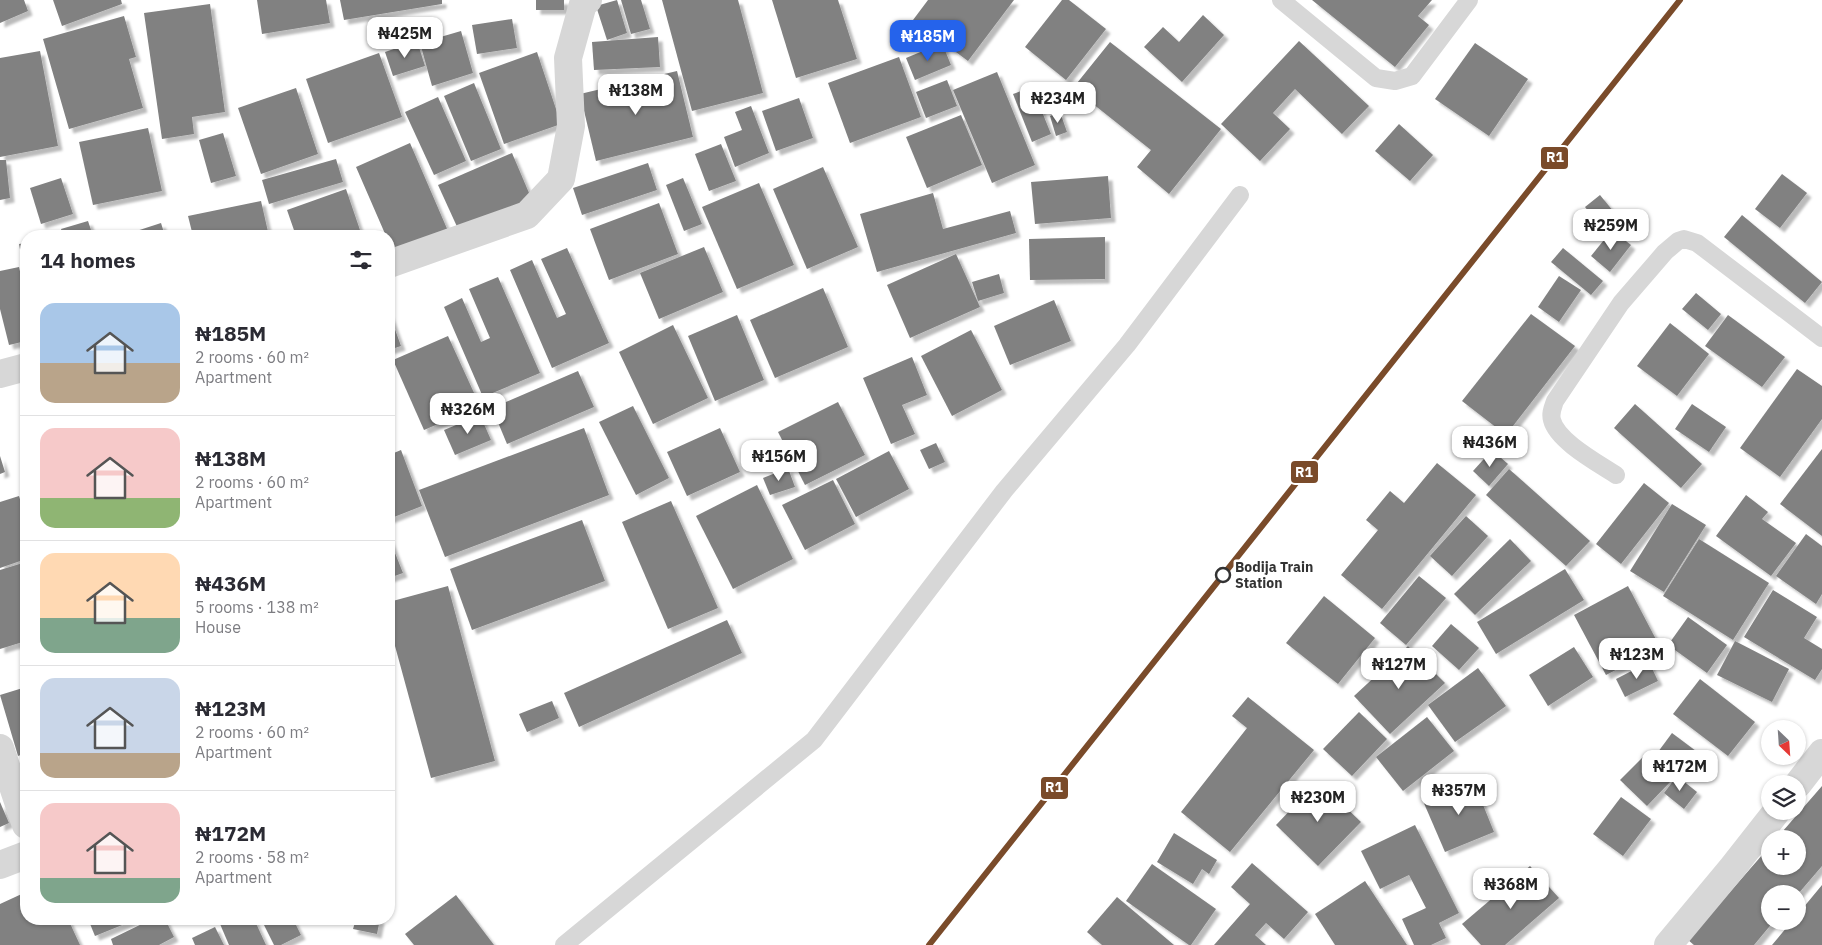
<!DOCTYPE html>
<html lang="en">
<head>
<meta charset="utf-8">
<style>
	body { margin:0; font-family:"IBM Plex Sans",sans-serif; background:#f7f7f7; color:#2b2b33; height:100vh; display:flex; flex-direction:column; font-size:19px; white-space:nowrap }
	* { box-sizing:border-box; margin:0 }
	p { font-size:16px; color:#7c7c81 }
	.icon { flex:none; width:28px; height:28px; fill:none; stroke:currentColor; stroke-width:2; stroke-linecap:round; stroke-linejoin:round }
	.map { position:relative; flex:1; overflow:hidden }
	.drawer { position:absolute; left:20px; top:230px; width:375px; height:695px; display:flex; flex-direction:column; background:#fff; border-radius:20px; box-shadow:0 1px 4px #0004 }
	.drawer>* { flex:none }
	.needle { width:32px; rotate:155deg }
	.controls { position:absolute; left:1761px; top:720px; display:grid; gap:10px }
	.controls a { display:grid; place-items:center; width:45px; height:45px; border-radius:50%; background:#fff; box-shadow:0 1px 4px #0004; font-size:25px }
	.price { position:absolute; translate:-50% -42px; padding:0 11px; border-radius:10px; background:#fff; color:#222; font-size:16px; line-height:32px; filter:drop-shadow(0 1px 2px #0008) }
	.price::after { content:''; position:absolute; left:50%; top:30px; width:15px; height:11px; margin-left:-8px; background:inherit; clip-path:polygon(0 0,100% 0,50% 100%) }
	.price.active { background:#2563eb; color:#fff }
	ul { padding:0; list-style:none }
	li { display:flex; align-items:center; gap:15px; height:125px; padding:0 20px }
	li+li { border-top:1px solid #e1e1e2 }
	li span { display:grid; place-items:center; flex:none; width:140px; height:100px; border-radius:15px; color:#555 }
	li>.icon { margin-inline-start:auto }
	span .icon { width:60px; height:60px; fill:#fffc; stroke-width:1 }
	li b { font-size:21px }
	h2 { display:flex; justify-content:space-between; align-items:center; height:60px; padding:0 20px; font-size:21px }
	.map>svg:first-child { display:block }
	.building { fill:#818181; filter:url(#shadow) }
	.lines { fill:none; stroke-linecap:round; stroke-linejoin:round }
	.lane { stroke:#d7d7d7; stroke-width:18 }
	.street { stroke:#d7d7d7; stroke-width:28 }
	.rail-1-casing { stroke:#fff; stroke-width:10 }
	.rail-1 { stroke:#7a4b2a; stroke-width:6 }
	.stop-dot { fill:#fff; stroke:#333; stroke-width:2.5 }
	.labels { text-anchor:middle; stroke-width:5; stroke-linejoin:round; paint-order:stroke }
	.stop-label { font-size:14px; font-weight:bold; fill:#333; stroke:#fff; text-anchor:start }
	.line-badge { stroke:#fff; stroke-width:2 }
	.badge-label { font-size:14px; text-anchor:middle; font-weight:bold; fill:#fff }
</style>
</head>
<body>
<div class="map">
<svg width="1822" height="945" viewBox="0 0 1822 945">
	<defs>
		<filter id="shadow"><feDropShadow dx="4.5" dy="4.5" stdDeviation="1" flood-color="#0004"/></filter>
	</defs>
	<rect width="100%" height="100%" fill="#fff"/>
	<g class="building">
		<polygon points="0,0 24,0 28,11 0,23"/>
		<polygon points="53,0 121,0 122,4 62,26"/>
		<polygon points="257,0 326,0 330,23 262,34"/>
		<polygon points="340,0 442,0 442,4 344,20"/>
		<rect x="536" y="0" width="28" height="10"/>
		<polygon points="617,0 627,33 607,40 596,6"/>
		<polygon points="621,0 641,0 650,29 631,34"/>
		<polygon points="662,0 738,0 763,93 692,111"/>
		<polygon points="772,0 838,0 857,59 796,78"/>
		<polygon points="928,0 1014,0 968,61 913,20"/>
		<polygon points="1062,0 1069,0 1106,29 1066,80 1025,47"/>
		<polygon points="1312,0 1432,0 1418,16 1429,25 1395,67"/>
		<polygon points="210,4 225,112 192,117 194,134 162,139 144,13"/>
		<polygon points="1203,15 1224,35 1182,82 1144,47 1163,27 1179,42"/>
		<polygon points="124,16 136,57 129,59 143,108 69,129 43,39"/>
		<polygon points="512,19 517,48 477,54 472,25"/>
		<polygon points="461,31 473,73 432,86 420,43"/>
		<polygon points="658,37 660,67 594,70 592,42"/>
		<polygon points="417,41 425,66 393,76 385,52"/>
		<polygon points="1299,41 1369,106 1342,134 1295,89 1273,113 1290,129 1260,161 1221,124"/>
		<polygon points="1110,42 1221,129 1169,194 1137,167 1151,150 1073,88"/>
		<polygon points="942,43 951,65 915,80 906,58"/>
		<polygon points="1475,43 1528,79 1489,136 1435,99"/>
		<polygon points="40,51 58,146 0,157 0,58"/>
		<polygon points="537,52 561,124 504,144 479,73"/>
		<polygon points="379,53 402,117 328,143 306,79"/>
		<polygon points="899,57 921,117 850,143 828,83"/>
		<polygon points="677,71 693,137 596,161 580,94"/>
		<polygon points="997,72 1035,165 992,183 953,90"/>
		<polygon points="947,80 957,106 926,118 916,92"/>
		<polygon points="474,83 501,149 471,161 444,96"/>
		<polygon points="1032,87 1051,134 1032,142 1013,94"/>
		<polygon points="296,88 318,154 261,174 238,108"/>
		<polygon points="438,97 466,161 434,175 405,112"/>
		<polygon points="799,98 813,138 776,151 762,111"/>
		<polygon points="751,106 769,153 735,167 724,137 742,130 735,112"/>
		<polygon points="1060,112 1067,132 1056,136 1050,116"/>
		<polygon points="961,115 982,165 927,188 906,137"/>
		<polygon points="1399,124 1433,155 1410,181 1375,151"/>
		<polygon points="148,128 162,191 93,205 79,142"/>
		<polygon points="223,133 236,176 211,183 199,140"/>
		<polygon points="410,143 448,231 394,255 389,242 389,236 386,236 356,167"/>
		<polygon points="721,144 736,181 709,191 695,154"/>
		<polygon points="512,153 532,200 459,231 438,185"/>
		<polygon points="336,159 343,182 269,204 262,180"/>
		<polygon points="0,160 6,160 10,198 0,200"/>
		<polygon points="648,163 657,190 582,215 573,188"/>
		<polygon points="823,167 858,247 807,269 773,189"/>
		<polygon points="1782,174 1807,193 1780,228 1755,209"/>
		<polygon points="1108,176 1111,218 1035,224 1031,182"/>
		<polygon points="61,178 73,214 41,224 30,188"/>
		<polygon points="683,178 702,224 684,231 666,185"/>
		<polygon points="759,183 794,265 737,289 702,207"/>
		<polygon points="346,189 362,236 296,236 287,210"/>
		<polygon points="933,193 943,229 1010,211 1016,233 877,272 860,214"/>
		<polygon points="1600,195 1618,217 1602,229 1585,207"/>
		<polygon points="261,201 269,236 193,236 188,216"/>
		<polygon points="659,203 678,254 609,280 590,229"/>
		<polygon points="1742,215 1822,282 1805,303 1724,237"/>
		<polygon points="88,221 93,236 63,236 61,229"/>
		<polygon points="161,223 165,236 121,236"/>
		<polygon points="1612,230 1631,245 1610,272 1591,256"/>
		<polygon points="1105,237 1105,279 1030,280 1029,239"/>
		<polygon points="26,243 26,275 25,275 19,244"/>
		<polygon points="704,247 723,292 659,319 640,273"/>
		<polygon points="567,248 609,343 552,368 510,270 532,260 557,318 566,314 541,259"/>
		<polygon points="1563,248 1603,281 1591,295 1551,262"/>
		<polygon points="956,254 980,307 910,338 887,285"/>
		<polygon points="19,267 26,297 26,341 9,345 0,309 0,271"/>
		<polygon points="999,274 1004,293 978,301 972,282"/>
		<polygon points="1559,276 1581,290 1559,322 1538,307"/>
		<polygon points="498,277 540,373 483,397 444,307 462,298 481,342 490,338 469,289"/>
		<polygon points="823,288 848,347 775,378 750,320"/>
		<polygon points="1696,293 1721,314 1708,330 1682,309"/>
		<polygon points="1054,300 1071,341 1010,365 994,326"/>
		<polygon points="389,313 401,346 389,350"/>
		<polygon points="1531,314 1575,346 1506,435 1462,401"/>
		<polygon points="737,315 764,380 715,401 688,336"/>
		<polygon points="1728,315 1785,357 1762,387 1705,346"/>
		<polygon points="1670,323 1709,354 1677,396 1637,366"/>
		<polygon points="673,325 708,398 653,424 619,352"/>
		<polygon points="971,330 1002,390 952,416 921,356"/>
		<polygon points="448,336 480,406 424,430 393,360"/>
		<polygon points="912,357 927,395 902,405 915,434 891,444 863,378"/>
		<polygon points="1797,369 1822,386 1822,419 1780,477 1740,448"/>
		<polygon points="578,371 594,407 507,444 492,408"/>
		<polygon points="838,402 865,455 805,485 778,432"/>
		<polygon points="1635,404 1702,464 1681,488 1614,428"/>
		<polygon points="1692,404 1726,427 1709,452 1675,429"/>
		<polygon points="633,406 669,478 636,495 599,422"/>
		<polygon points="480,415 491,440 455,455 444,430"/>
		<polygon points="584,428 609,495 445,557 419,490"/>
		<polygon points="720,428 740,472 687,496 667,452"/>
		<polygon points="936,443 945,462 929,469 920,450"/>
		<polygon points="1822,449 1822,536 1780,504"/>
		<polygon points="401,450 422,506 389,519 389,455"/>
		<polygon points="1492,450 1508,464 1489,486 1473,471"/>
		<polygon points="889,451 909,489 856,517 836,479"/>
		<polygon points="0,456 5,472 0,474"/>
		<polygon points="1437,463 1476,495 1382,609 1341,575 1378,530 1366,520 1390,491 1404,503"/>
		<polygon points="788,468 795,487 770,495 763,478"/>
		<polygon points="1509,469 1590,541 1566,566 1486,495"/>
		<polygon points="833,480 855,524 805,550 782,505"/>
		<polygon points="1644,483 1669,503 1621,564 1596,544"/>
		<polygon points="757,485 793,559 733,589 696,516"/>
		<polygon points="1746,495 1768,512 1762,519 1796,543 1771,576 1716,536"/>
		<polygon points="19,496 26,519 26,559 0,568 0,502"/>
		<polygon points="671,501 718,608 668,629 622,522"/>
		<polygon points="1672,504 1706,525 1664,592 1630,571"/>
		<polygon points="1466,516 1488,536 1452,576 1430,556"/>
		<polygon points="582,520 605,581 472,630 450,569"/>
		<polygon points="1806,534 1822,546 1822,594 1816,604 1776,576"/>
		<polygon points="389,538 403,573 389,578"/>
		<polygon points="1510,539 1531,561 1475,615 1454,594"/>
		<polygon points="1699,539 1769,583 1733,640 1663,596"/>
		<polygon points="26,562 26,641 0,649 0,570"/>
		<polygon points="1565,569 1584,600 1496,654 1477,622"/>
		<polygon points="1419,576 1446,598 1406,645 1380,623"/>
		<polygon points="448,586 495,761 431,778 389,624 389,602"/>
		<polygon points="1628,586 1660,647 1606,675 1574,615"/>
		<polygon points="1773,590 1817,617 1804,638 1822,649 1822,669 1815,680 1744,637"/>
		<polygon points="1324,596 1375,638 1338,684 1286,643"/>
		<polygon points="1688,617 1727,645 1707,673 1668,645"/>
		<polygon points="727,620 742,653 579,727 564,693"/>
		<polygon points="1451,624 1479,648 1459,670 1432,646"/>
		<polygon points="1735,641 1789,669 1772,702 1717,675"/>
		<polygon points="1408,646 1445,683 1390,734 1354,696"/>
		<polygon points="1574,647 1593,677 1548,706 1529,675"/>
		<polygon points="1649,662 1658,681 1625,697 1616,679"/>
		<polygon points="1478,668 1506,706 1455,742 1428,705"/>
		<polygon points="1700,679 1755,722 1728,756 1673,714"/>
		<polygon points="26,687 26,753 18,756 0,695"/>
		<polygon points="1248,697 1314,750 1230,852 1181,812 1247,728 1232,716"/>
		<polygon points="552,701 559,718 527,732 519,714"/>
		<polygon points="1359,712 1387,739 1352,776 1323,749"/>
		<polygon points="1427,717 1454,751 1403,791 1376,757"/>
		<polygon points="1672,733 1696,751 1679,774 1655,756"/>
		<polygon points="1646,754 1673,779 1647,806 1620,780"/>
		<polygon points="1677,776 1697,792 1684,809 1664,793"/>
		<polygon points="1473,780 1494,832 1445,852 1423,801"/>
		<polygon points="1318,781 1361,822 1318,866 1276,825"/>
		<polygon points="1822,786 1822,866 1798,894 1770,894 1770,921 1774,921 1754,945 1694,945 1688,940 1770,846 1770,866 1798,866 1798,839 1776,839"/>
		<polygon points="1621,797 1651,819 1623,856 1593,834"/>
		<polygon points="0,802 9,823 0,827"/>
		<polygon points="1415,825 1459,913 1439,923 1446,938 1431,945 1414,945 1402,919 1426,908 1409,875 1380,889 1361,851"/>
		<polygon points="1174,833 1217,860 1209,874 1202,869 1193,884 1157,862"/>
		<polygon points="1252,863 1308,912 1284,939 1266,923 1255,935 1266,945 1214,945 1250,904 1231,887"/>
		<polygon points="1152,864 1216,909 1191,945 1189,945 1126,901"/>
		<polygon points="1530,866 1559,898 1505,945 1481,945 1462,924"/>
		<polygon points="1365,881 1407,945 1335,945 1315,914"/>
		<polygon points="1822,885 1822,945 1772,945 1792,921 1798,921 1798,914"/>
		<polygon points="26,892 26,919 68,919 80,945 0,945 0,904"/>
		<polygon points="456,895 494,945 414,945 405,934"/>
		<polygon points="1117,897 1174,945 1102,945 1087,932"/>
		<polygon points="88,919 137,919 95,936"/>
		<polygon points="152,919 165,919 174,937 159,945 113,945 111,939"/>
		<polygon points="232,919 254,919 266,945 229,945 220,924"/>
		<polygon points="261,919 293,919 301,935 281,945 274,945"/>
		<polygon points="356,919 380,919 377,934 353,929"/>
		<polygon points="215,927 224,945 195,945 192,938"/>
	</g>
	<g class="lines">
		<g class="lane">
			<polyline points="1281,0 1376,78 1395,81 1412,76 1469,0"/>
			<path d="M1616 475C1598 463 1557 441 1552 420 1550 413 1553 407 1555 401L1621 303 1665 252 1678 241 1684 239 1697 243 1822 338"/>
			<polyline points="564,945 814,740 1004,491 1127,345 1240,195"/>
		</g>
		<g class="street">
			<polyline points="389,264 527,215 561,179 571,126 568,58 583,4 588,0"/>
			<polyline points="0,374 26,367"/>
			<polyline points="0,748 26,825"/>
			<polyline points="1798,784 1822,753"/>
			<polyline points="0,865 26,855"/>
			<polyline points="1668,945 1733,867 1777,811"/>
		</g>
		<g class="rail-1-casing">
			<polyline id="rail-1" points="929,945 1680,0"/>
		</g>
		<use href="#rail-1" class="rail-1"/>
	</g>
	<circle class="stop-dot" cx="1223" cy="575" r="7"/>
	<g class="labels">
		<g class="stop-label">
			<text x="1235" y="572">Bodija Train<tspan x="1235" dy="16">Station</tspan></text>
		</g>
	</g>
	<g class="line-badge">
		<rect x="1540" y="146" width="29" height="24" rx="5" fill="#7a4b2a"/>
		<rect x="1290" y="460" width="29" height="24" rx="5" fill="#7a4b2a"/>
		<rect x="1040" y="776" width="29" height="24" rx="5" fill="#7a4b2a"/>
	</g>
	<g class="badge-label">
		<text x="1555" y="162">R1</text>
		<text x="1304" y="477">R1</text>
		<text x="1054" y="792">R1</text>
	</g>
</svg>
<div class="controls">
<a><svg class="needle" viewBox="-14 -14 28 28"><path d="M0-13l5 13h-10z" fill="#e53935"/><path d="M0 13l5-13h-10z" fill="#7c7c81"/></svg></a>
<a><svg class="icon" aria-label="layers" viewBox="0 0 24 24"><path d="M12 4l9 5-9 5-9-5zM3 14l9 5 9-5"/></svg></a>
<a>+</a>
<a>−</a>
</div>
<b class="price" style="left:405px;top:59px">₦425M</b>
<b class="price active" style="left:928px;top:62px">₦185M</b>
<b class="price" style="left:636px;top:116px">₦138M</b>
<b class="price" style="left:1058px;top:124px">₦234M</b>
<b class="price" style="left:1611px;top:251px">₦259M</b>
<b class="price" style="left:468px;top:435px">₦326M</b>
<b class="price" style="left:1490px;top:468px">₦436M</b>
<b class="price" style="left:779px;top:482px">₦156M</b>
<b class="price" style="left:1637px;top:680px">₦123M</b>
<b class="price" style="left:1399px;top:690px">₦127M</b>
<b class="price" style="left:1680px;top:792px">₦172M</b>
<b class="price" style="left:1459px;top:816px">₦357M</b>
<b class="price" style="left:1318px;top:823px">₦230M</b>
<b class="price" style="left:1511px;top:910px">₦368M</b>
<section class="drawer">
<h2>14 homes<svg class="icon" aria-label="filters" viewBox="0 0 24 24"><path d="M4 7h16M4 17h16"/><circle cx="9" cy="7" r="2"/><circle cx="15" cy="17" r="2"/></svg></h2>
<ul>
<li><span style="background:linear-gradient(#a9c7e8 60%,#b9a48a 0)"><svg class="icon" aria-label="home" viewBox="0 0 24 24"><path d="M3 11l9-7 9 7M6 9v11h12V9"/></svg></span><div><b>₦185M</b><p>2 rooms · 60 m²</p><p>Apartment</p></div></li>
<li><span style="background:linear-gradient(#f6c9c9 70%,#8fb573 0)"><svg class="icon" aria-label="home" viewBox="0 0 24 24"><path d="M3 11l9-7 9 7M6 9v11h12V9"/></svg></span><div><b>₦138M</b><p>2 rooms · 60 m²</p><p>Apartment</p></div></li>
<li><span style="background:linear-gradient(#ffd9b3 65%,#7fa58c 0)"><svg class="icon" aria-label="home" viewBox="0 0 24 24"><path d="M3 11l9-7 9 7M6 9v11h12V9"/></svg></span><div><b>₦436M</b><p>5 rooms · 138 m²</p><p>House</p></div></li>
<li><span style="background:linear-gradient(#c9d6e8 75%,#b9a48a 0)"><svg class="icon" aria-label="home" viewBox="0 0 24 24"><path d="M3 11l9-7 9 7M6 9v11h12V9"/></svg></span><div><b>₦123M</b><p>2 rooms · 60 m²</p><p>Apartment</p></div></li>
<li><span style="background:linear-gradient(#f6c9c9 75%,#7fa58c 0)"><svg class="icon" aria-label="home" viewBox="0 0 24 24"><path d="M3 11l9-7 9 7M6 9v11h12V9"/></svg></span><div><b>₦172M</b><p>2 rooms · 58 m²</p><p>Apartment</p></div></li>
</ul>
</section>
</div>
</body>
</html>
